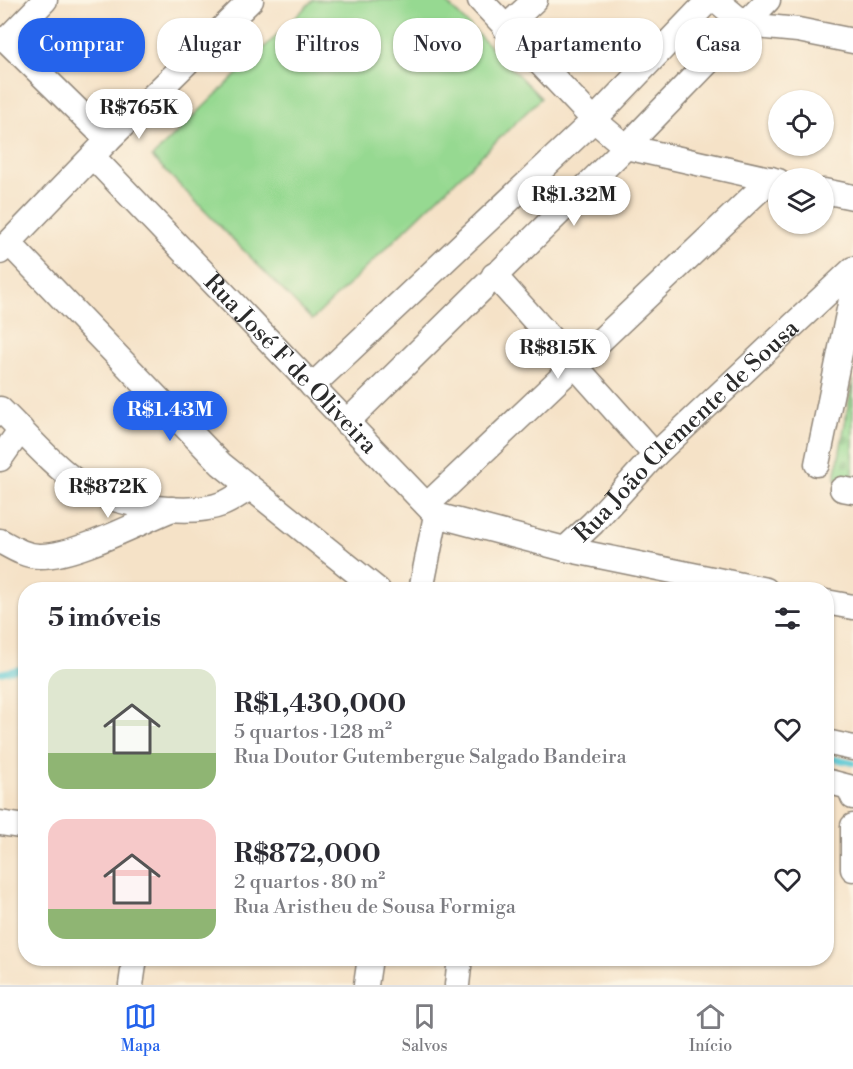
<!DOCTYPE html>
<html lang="pt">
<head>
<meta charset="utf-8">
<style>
	body { margin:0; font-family:"Libre Bodoni",serif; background:#f7f7f7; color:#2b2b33; height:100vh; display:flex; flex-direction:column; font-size:22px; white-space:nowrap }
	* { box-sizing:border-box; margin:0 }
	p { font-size:20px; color:#7c7c81 }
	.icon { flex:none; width:33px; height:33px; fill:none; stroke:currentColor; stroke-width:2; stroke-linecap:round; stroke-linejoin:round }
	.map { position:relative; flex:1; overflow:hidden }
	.panel { position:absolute; left:18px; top:582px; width:816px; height:384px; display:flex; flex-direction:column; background:#fff; border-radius:24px; box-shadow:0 2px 4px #0004 }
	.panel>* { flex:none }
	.hud { position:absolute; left:18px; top:18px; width:818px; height:54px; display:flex; gap:12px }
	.buttons { position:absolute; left:768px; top:90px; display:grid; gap:12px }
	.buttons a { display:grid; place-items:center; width:66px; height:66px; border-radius:50%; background:#fff; box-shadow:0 2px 4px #0004; font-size:30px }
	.price { position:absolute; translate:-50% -51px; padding:0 14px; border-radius:21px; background:#fff; color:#222; font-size:20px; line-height:39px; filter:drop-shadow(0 2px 3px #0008) }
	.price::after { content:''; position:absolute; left:50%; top:36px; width:18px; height:14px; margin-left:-9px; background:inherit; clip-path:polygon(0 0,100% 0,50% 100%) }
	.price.on { background:#2563eb; color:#fff }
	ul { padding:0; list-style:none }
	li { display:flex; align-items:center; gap:18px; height:150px; padding:0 30px }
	li span { display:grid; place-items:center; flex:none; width:168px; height:120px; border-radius:18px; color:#555 }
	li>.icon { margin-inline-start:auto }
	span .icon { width:72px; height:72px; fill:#fffc; stroke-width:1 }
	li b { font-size:26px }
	h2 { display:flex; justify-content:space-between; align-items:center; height:72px; padding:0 30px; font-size:26px }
	.pill { padding:0 21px; border-radius:24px; background:#fff; box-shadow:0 2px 4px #0004; font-size:21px; line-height:54px }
	.pill.on { background:#2563eb; color:#fff }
	.menu { display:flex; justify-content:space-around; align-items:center; height:84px; border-top:2px solid #e1e1e2; background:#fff; font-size:16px; color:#7c7c81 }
	.menu a { display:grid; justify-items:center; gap:3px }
	.menu .on { color:#2563eb }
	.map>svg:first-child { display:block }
	.green { fill:#96d991; stroke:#60825e; stroke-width:1.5 }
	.cemetery { fill:url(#cemetery-stones); stroke:#60825e; stroke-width:1.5 }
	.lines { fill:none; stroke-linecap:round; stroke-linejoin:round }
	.stream { stroke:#5dc9d5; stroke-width:6 }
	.minor-casing { stroke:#908679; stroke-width:27 }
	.minor { stroke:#fff; stroke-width:24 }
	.labels { text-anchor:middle; stroke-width:6; stroke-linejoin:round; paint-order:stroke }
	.street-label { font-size:24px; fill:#2b2b2b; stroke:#fcf5e5 }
</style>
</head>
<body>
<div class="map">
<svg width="853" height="985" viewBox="0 0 853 985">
	<defs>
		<pattern id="cemetery-stones" width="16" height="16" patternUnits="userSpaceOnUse" patternTransform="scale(1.5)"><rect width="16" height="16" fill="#96d991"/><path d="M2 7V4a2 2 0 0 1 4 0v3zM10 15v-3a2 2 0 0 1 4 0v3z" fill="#81ba7d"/></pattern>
	</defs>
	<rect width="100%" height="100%" fill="#fcf5e5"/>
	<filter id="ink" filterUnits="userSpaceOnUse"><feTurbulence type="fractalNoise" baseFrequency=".0167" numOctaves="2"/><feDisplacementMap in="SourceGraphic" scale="12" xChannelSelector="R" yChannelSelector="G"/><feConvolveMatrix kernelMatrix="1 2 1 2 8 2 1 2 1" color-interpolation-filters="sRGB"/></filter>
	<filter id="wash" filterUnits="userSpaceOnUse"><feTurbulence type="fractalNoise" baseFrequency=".008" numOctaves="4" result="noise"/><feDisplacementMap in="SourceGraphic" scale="24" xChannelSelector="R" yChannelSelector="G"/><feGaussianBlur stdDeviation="1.35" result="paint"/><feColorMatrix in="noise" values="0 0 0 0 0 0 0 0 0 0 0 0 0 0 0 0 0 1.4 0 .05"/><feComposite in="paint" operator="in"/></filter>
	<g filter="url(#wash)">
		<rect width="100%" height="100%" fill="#f5e2c7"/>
		<polygon class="green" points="313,0 444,0 541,98 312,320 152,157"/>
		<polygon class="cemetery" points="853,379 853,483 835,479"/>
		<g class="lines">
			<g class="stream">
				<polyline points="0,673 26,668"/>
				<polyline points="826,757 853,763"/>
			</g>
		</g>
	</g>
	<g filter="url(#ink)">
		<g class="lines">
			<g class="minor-casing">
				<g id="minor">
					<polyline points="480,0 594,120 626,147 778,181"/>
					<polyline points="716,0 746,25 798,30 853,41"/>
					<polyline points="505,28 535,0"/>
					<polyline points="0,39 6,40 108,140"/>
					<polyline points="6,40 45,0"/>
					<path id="s1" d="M93 157 436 515 421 590"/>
					<polyline points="824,191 853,197"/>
					<polyline points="9,243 221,464 378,590"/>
					<polyline points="0,252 108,140 251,0"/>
					<polyline points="494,275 655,455"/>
					<polyline points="312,386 594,120 709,0"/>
					<path d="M0 409C23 431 54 467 80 484 110 504 187 518 222 504 231 501 241 493 250 488"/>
					<polyline points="346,423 626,147 768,0"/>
					<polyline points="0,459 21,429"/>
					<polyline points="817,464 853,290"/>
					<polyline points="842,489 853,491"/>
					<polyline points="427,505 771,179"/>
					<path id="s2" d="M436 515 565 549 593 523 655 455 853 269"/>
					<path d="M0 541C13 548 25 556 39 556 74 557 138 523 172 509"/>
					<polyline points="565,549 766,590"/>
					<polyline points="826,602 853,607"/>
					<polyline points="826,742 853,748"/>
					<polyline points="826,781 849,787 853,797"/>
					<polyline points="0,823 26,827"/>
					<polyline points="853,826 853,869"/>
					<polyline points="131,985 135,958"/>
					<polyline points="366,985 370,958"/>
					<polyline points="457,985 460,958"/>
				</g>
			</g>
			<use href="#minor" class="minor"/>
		</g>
	</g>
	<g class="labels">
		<g class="street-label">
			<text dy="8" stroke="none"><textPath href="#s1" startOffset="286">Rua José F de Oliveira</textPath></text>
			<text dy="8" stroke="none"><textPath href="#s2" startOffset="303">Rua João Clemente de Sousa</textPath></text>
		</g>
	</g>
</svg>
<div class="buttons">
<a><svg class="icon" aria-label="locate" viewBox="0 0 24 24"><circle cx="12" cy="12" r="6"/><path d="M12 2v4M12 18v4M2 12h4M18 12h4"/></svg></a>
<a><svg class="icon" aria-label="layers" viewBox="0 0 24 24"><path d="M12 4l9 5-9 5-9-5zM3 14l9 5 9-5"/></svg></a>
</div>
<b class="price" style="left:139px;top:140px">R$765K</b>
<b class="price" style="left:574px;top:227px">R$1.32M</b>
<b class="price" style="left:558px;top:380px">R$815K</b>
<b class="price on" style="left:170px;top:442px">R$1.43M</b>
<b class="price" style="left:108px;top:519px">R$872K</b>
<div class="hud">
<a class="pill on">Comprar</a>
<a class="pill">Alugar</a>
<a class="pill">Filtros</a>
<a class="pill">Novo</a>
<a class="pill">Apartamento</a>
<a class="pill">Casa</a>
</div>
<section class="panel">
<h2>5 imóveis<svg class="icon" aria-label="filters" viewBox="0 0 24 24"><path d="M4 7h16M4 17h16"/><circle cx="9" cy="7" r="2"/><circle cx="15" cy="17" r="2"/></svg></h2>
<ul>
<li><span style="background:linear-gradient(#dfe7d0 70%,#8fb573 0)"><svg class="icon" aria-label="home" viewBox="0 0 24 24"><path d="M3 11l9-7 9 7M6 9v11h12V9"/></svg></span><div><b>R$1,430,000</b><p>5 quartos · 128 m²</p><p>Rua Doutor Gutembergue Salgado Bandeira</p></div><svg class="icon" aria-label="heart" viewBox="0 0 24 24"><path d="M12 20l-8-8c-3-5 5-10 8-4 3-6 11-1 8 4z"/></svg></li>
<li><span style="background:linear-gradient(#f6c9c9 75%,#8fb573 0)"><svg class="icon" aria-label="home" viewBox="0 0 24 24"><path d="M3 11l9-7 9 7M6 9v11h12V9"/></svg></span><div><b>R$872,000</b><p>2 quartos · 80 m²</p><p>Rua Aristheu de Sousa Formiga</p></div><svg class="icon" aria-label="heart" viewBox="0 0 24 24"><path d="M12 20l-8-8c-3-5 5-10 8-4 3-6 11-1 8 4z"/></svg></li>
</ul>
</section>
</div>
<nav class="menu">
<a class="on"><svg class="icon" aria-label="map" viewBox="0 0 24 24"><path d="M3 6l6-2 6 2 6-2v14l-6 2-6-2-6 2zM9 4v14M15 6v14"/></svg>Mapa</a>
<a><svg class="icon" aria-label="saved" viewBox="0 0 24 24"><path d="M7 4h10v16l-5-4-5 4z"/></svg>Salvos</a>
<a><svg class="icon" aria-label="home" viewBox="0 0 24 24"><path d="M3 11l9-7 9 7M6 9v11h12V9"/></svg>Início</a>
</nav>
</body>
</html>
